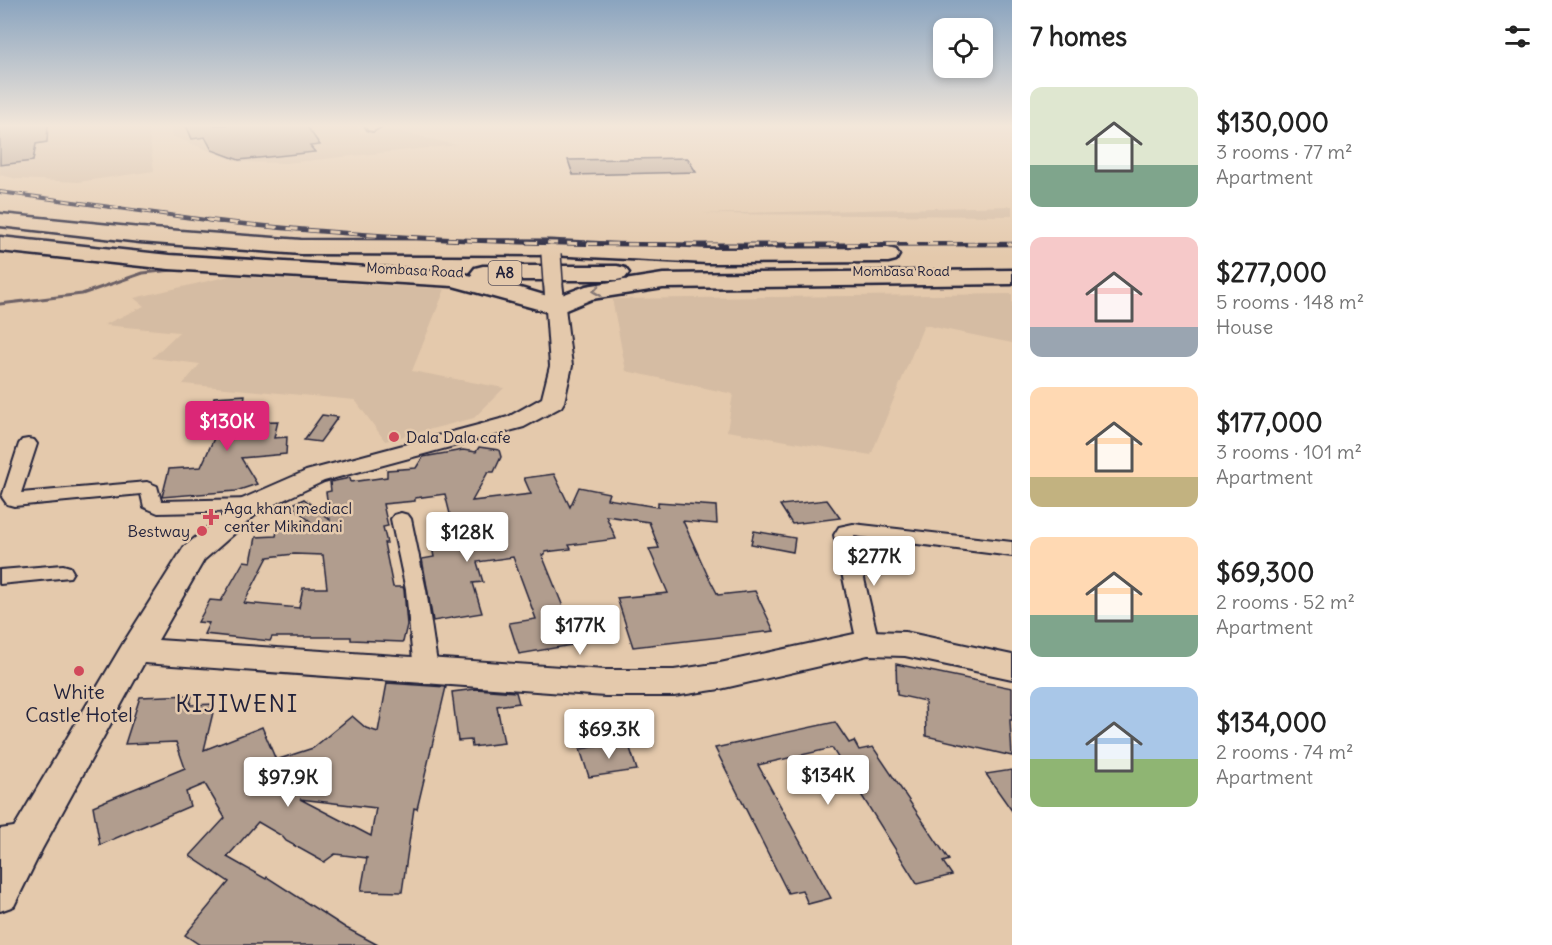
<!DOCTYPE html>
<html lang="en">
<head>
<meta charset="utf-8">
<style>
	body { margin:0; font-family:Delius,sans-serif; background:#f2f2f2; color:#222; height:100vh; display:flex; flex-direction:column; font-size:22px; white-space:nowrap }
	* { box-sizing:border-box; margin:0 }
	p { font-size:20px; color:#767676 }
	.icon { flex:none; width:33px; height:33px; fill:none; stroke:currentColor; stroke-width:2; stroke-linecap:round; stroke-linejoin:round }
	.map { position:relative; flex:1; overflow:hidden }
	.details { display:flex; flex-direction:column; background:#fff; width:540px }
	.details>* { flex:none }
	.buttons { position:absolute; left:933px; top:18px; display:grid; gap:12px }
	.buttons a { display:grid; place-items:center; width:60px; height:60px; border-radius:12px; background:#fff; box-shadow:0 3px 9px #0003; font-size:30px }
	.price { position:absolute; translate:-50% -51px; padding:0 14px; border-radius:6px; background:#fff; color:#222; font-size:20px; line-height:39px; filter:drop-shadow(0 2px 3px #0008) }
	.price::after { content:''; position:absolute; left:50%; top:36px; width:18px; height:14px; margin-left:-9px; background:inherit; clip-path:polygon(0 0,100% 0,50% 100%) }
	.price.current { background:#db2777; color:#fff }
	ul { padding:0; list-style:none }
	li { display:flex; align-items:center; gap:18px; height:150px; padding:0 18px }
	li span { display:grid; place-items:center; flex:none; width:168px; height:120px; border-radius:12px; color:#555 }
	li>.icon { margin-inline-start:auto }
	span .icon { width:72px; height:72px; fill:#fffc; stroke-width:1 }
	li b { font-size:26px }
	h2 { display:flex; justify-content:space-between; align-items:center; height:72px; padding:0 18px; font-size:26px }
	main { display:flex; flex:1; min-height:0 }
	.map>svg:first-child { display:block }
	.built { fill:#d5bca3 }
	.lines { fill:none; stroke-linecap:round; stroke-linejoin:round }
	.stream { stroke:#6c6166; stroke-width:3 }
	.building { fill:#b19d8e; stroke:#22223b; stroke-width:1.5; fill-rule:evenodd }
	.street-casing { stroke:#22223b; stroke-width:4 }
	.secondary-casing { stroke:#22223b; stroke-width:4 }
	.highway-casing { stroke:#22223b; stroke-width:5 }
	.street { fill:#e4c9ac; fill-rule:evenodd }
	.secondary { fill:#e4c9ac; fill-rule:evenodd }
	.highway { fill:#e4c9ac; fill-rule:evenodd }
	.rail-far1-casing { stroke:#22223b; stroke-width:4 }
	.rail-casing { stroke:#22223b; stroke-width:4.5 }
	.rail-far1 { stroke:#e4c9ac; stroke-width:2; stroke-dasharray:8; stroke-linecap:butt }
	.rail { stroke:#e4c9ac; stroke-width:3; stroke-dasharray:10; stroke-linecap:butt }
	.secondary-bridge-casing { stroke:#22223b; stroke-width:22; stroke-linecap:butt }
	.secondary-bridge { stroke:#e4c9ac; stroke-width:19 }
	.oneway { stroke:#837674 }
	.poi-dot { fill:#d1495b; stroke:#e4c9ac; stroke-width:2 }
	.labels { text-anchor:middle; stroke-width:5; stroke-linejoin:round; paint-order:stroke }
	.far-street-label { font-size:14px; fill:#22223b; stroke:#e4c9ac }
	.shield { fill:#e4c9ac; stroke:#5c545d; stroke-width:1.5 }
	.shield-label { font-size:15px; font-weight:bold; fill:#22223b }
	.poi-label { font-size:16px; fill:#22223b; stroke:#e4c9ac; text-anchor:start }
	.near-poi-label { font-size:20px; fill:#22223b; stroke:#e4c9ac }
	.near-quarter-label { font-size:24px; letter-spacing:1.5px; fill:#22223b; stroke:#e4c9ac }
</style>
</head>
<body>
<main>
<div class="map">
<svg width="1012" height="945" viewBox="0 0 1012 945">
	<rect width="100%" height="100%" fill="#e4c9ac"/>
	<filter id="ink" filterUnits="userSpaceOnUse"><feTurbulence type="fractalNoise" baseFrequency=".0167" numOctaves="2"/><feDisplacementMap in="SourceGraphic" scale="12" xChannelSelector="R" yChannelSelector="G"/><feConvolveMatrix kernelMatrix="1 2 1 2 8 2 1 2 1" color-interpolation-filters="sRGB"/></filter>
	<g filter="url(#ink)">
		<g class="built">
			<polygon points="0,125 148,125 154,171 78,182 18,179 0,175"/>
			<polygon points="170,125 356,125 360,133 393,130 456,145 286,163 238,162 172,136"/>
			<polygon points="1012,206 1012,216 702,214"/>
			<polygon points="230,276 445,289 412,371 504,388 474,418 385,441 355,400 183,384 200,364 152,358 179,332 104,325 144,306 134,298"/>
			<polygon points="1012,294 1012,343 924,325 871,455 727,431 733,394 626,371 613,304 613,299"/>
		</g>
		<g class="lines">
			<polyline class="stream" points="0,304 82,294 143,273 182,269"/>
		</g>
		<g class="building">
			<polygon points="0,125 48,125 47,142 36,144 33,161 0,165"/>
			<polygon points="186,125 306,125 320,145 310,146 315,152 239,160 212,150 205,137 192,139"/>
			<polygon points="687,158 696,172 573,175 568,160"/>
			<polygon points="245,395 241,422 278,421 274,438 287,437 286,454 241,458 257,484 236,491 162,497 169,469 201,467 215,436 201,437 208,415 210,415 214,397"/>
			<polygon points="322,415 338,417 320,442 304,440"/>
			<path d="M479 447 499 450 501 457 494 472H488L472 501 531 494 524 478 554 474 570 507 579 487 609 493 607 499 658 507V502L716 506 717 524 683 521 707 574 718 595 755 591 774 631 633 647 617 598 668 593 649 549 659 548 649 522 606 516 616 539 569 545 571 549 545 552V554L542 555 566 614 572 613 584 643 519 654 509 623 536 619 513 557 477 562 483 582 473 583 482 613 433 621 422 559 434 557 430 537 455 534 445 494 415 498V501L383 504 388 526 383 527 387 543H384L393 587H403L404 590 407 625 403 642 351 640V637H272L270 641 204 634 209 623 198 622 210 600 221 601 244 561 251 562 256 537 276 536 279 522 310 521 291 505 304 499 330 520 326 492 331 491 330 482 350 478 351 482 387 477V470L416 468 423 457 463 450 476 452ZM294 554 323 555 327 588H303L299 608 244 603 268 557Z"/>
			<polygon points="827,500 840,518 792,524 780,505"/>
			<polygon points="754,531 795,538 793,552 751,544"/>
			<polygon points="896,664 1012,688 1012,720 1010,720 1012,756 926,736 925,701 897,695"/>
			<path d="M387 683 446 687 417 809 414 808 402 892 361 891 367 858 335 854 324 862 286 841 282 836 258 822 227 857 266 879 267 877 346 928 378 945H200L185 935 229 882 190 856 225 818 205 784 186 792 190 806 100 845 93 806 185 768 176 742 125 744 140 697 192 695 190 705 215 704 204 750 262 727 276 760 313 748 352 716 366 728 378 732ZM300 799 376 808 371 836Z"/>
			<polygon points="476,689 516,692 519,703 497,706 504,743 472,747 471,740 458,741 452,692"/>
			<polygon points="835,722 849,743 854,741 859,750 873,747 949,860 943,862 952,875 917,884 832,748 758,765 831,898 808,904 802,890 788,893 715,748"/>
			<polygon points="628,742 637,770 589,777 580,749"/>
			<polygon points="1012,770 1012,811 986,774"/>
		</g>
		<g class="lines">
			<g class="street-casing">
				<g id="street">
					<polygon points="28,439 34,440 37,444 21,493 147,482 157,486 161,501 251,499 258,501 260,505 258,509 251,511 158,513 144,507 141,494 14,506 7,504 2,497 19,444 22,440"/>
					<polygon points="401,513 408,515 411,519 426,590 438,670 434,676 426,679 418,676 414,670 406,590 391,519 394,515"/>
					<polygon points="853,524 1012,542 1012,556 854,536 879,643 876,649 868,651 860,649 857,643 834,535 839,527"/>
					<polygon points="63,565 70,567 73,572 70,577 0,584 0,570"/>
					<polygon points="28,825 38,828 42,837 38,846 0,855 0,829"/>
				</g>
			</g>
			<g class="secondary-casing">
				<g id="secondary">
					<polygon points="365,125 378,125 380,127 373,131 368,130"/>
					<polygon points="553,276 560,278 562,282 572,366 564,402 561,407 524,427 324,481 260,511 204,560 158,640 605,670 674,670 720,663 868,631 905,632 1012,655 1012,679 905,656 868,655 720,689 674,696 605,696 144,663 42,849 14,906 0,911 0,851 124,642 184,547 242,499 306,471 508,417 542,398 550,366 544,282 546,278"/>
				</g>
			</g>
			<g class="highway-casing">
				<g id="highway">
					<polygon points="0,214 140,228 301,240 550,241 707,249 888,248 896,250 899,255 896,260 888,262 707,263 550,255 301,254 140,242 0,226"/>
					<polygon points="0,237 169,255 453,272 473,276 471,273 475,268 483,266 617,266 625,268 629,273 625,278 617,280 493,280 554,298 586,286 663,274 1012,270 1012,284 663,288 592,299 556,314 453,286 169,269 0,251"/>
				</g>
			</g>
			<use href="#street" class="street"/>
			<use href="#secondary" class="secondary"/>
			<use href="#highway" class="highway"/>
			<g class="rail-far1-casing">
				<polyline id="rail-far1" points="0,192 221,222"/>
			</g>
			<g class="rail-casing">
				<path id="rail" d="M208 220C475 252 744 244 1012 244"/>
			</g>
			<use href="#rail-far1" class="rail-far1"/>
			<use href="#rail" class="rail"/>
			<g class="secondary-bridge-casing">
				<polyline id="secondary-bridge" points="551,254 553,282"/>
			</g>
			<use href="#secondary-bridge" class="secondary-bridge"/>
		</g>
		<defs><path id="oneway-chevron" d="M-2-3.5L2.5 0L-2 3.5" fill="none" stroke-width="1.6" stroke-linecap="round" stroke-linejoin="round" transform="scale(1.5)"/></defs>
		<use class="oneway" href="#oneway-chevron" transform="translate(597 291) rotate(171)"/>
	</g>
	<linearGradient id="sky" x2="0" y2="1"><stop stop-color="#8aa4bf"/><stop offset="0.49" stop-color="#f3e7da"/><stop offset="1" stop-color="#f3e7da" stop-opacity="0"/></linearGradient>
	<rect width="1012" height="257" fill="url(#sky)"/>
	<g class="poi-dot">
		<circle cx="394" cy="437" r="6"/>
		<path d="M208 508h6v6h6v6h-6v6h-6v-6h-6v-6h6z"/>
		<circle cx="202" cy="531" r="6"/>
		<circle cx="79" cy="671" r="6"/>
	</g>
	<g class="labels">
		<g class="far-street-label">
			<text transform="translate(415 270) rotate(3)" y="5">Mombasa Road</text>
			<text x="901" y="276">Mombasa Road</text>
		</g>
		<rect class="shield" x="488.5" y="261" width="33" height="24" rx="4.5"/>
		<g class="shield-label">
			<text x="505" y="278">A8</text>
		</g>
		<g class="poi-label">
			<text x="406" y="443">Dala Dala cafe</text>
			<text x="224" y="514">Aga khan mediacl<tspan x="224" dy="18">center Mikindani</tspan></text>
			<text x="190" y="537" text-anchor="end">Bestway</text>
		</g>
		<g class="near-poi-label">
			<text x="79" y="699">White<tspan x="79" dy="23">Castle Hotel</tspan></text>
		</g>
		<g class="near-quarter-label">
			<text x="237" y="712">KIJIWENI</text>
		</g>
	</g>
</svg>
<div class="buttons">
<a><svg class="icon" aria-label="locate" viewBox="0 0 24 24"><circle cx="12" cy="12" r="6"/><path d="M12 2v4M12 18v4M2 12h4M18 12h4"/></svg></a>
</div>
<b class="price current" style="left:227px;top:452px">$130K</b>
<b class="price" style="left:467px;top:563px">$128K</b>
<b class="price" style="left:874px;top:587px">$277K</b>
<b class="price" style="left:580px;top:656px">$177K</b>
<b class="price" style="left:609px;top:760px">$69.3K</b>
<b class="price" style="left:828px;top:806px">$134K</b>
<b class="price" style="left:288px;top:808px">$97.9K</b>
</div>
<section class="details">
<h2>7 homes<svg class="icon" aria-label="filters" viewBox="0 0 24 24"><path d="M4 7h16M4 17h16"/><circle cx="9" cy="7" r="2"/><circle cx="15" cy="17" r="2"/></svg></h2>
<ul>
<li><span style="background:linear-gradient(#dfe7d0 65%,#7fa58c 0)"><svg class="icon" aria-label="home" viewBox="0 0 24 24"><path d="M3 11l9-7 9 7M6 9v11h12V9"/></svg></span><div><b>$130,000</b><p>3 rooms · 77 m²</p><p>Apartment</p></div></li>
<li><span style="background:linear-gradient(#f6c9c9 75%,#9aa5b1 0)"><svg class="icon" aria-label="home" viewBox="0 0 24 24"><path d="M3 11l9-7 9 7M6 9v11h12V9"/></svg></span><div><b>$277,000</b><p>5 rooms · 148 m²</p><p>House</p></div></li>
<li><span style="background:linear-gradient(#ffd9b3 75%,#c2b280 0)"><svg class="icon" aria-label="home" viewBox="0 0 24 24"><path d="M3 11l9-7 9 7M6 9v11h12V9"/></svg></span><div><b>$177,000</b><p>3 rooms · 101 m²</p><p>Apartment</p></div></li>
<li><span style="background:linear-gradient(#ffd9b3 65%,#7fa58c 0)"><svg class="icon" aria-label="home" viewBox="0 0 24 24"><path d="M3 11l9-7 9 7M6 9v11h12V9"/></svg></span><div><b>$69,300</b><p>2 rooms · 52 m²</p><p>Apartment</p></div></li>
<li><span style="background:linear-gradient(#a9c7e8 60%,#8fb573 0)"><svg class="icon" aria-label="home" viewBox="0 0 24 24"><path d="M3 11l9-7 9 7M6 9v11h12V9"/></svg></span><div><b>$134,000</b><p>2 rooms · 74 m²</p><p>Apartment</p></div></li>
</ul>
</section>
</main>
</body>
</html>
